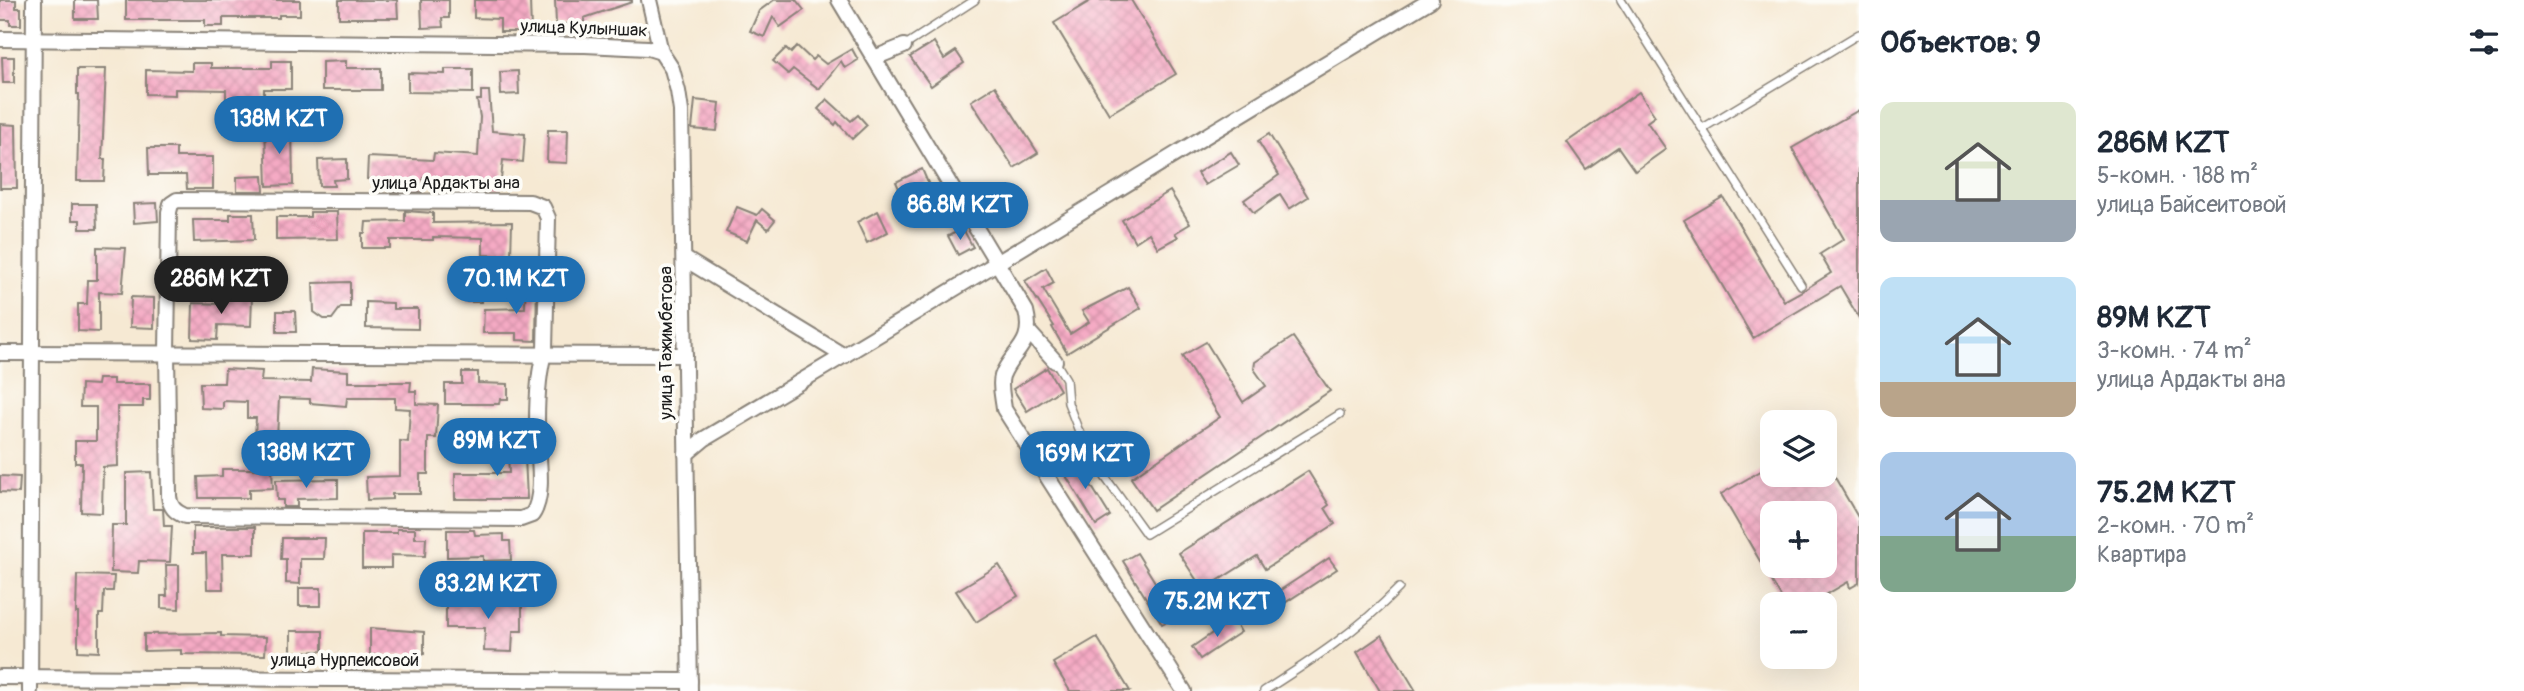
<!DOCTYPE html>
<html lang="ru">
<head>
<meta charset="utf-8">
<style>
	body { margin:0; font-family:Pangolin,sans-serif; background:#f2f2f3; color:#1f2937; height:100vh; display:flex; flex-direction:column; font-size:26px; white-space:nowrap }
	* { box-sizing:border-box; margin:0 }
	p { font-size:23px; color:#747a83 }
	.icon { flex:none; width:38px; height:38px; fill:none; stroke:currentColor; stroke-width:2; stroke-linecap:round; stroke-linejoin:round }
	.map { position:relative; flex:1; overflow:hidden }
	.panel { display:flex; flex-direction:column; background:#fff; width:665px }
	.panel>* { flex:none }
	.controls { position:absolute; left:1760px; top:410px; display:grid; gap:14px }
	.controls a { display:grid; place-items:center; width:77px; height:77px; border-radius:14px; background:#fff; box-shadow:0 7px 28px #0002; font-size:35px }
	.price { position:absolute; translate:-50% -60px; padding:0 16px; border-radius:24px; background:#1f6fb2; color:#fff; font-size:23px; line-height:46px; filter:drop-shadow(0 2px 4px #0008) }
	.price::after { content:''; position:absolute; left:50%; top:42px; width:21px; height:16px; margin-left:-10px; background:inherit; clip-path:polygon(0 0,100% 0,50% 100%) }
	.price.selected { background:#222; color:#fff }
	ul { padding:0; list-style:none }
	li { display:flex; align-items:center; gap:21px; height:175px; padding:0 21px }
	li span { display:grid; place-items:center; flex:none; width:196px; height:140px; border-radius:14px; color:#555 }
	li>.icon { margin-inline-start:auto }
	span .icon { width:84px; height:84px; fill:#fffc; stroke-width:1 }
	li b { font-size:30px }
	h2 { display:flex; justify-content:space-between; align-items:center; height:84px; padding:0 21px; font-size:30px }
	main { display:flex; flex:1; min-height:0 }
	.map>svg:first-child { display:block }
	.building { fill:url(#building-cross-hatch); fill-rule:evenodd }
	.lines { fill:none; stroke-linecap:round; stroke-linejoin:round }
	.service-casing { stroke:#898278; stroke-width:10 }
	.minor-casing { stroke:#898278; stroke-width:18 }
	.service { stroke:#fff; stroke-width:7 }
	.minor { stroke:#fff; stroke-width:14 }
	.labels { text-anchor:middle; stroke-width:7; stroke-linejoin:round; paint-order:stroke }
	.street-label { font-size:18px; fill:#1c1c1c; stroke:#fdfcf7 }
</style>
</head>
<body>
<main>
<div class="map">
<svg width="1859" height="691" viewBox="0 0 1859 691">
	<defs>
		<pattern id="building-cross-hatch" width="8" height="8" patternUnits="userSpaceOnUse" patternTransform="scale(1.75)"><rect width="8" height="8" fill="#f5aac4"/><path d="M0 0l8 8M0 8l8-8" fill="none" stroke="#d192a8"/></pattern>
	</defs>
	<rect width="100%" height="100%" fill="#fdfcf7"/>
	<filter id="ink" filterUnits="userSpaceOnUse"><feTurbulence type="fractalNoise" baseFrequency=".0143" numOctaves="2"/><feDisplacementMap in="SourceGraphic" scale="14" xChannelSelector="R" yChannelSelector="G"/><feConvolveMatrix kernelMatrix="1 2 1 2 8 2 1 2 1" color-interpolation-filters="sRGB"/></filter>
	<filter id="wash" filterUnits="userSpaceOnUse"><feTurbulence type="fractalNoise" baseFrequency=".00686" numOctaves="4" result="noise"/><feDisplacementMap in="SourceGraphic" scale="28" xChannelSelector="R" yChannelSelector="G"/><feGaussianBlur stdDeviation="1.57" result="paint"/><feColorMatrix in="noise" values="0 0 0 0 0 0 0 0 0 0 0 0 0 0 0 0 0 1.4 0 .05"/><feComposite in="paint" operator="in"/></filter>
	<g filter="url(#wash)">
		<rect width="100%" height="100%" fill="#f6e9d3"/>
		<g id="blocks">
			<g class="building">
				<polygon points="0,0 16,0 16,8 21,8 21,25 10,25 10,20 0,20"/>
				<polygon points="75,0 97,0 98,19 75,19"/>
				<polygon points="126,0 300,0 300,15 279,15 279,18 223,18 223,26 205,26 205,20 126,20"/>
				<polygon points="339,0 397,0 398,18 339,18"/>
				<polygon points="421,0 449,0 449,18 442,18 443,27 422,28"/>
				<polygon points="474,0 530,0 531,32 500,32 500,19 474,18"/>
				<polygon points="555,0 632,0 632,2 584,18 584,24 556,24"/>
				<polygon points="774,0 796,0 804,10 780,27 773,17 764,37 750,31 759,11"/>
				<polygon points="1092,0 1131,0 1176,74 1109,114 1054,23"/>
				<polygon points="934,42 944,59 956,51 964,63 931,86 910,57"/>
				<polygon points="797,46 812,60 816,56 826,64 852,49 858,60 845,68 841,61 819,89 793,69 788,74 773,61 786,48 791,53"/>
				<polygon points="2,57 14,57 14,83 3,83"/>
				<polygon points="272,61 291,61 291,89 264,89 264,100 226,100 226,90 175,89 175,95 146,94 146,70 192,71 192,63 211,63 211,68 272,68"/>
				<polygon points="346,61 346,68 381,68 381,90 322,90 322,62"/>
				<polygon points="77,69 106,69 102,159 105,159 104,181 77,181 79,94 77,94"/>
				<polygon points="445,69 473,69 473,93 408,92 408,73 445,74"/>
				<polygon points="518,71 519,94 501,95 500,72"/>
				<polygon points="995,86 1038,153 1014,168 971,101"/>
				<polygon points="481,91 489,91 492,131 525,134 523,162 503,160 500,190 475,188 475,183 423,178 422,192 391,192 391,180 367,179 368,157 433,160 434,153 478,156 480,117 477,100 481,100"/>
				<polygon points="1639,92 1655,116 1647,122 1666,149 1635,171 1618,147 1586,169 1567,142"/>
				<polygon points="827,99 851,121 858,115 867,125 852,139 837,122 835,125 818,109"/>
				<polygon points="695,100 720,103 717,131 692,129"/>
				<polygon points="1859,110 1859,318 1840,286 1753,338 1684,220 1723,197 1784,301 1804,290 1831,273 1820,254 1844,239 1792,148"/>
				<polygon points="0,124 16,125 17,188 0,188"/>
				<polygon points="265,126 292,127 293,185 267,186"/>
				<polygon points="548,130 568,130 567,163 547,162"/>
				<polygon points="1269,134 1308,197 1289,209 1280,195 1254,213 1244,200 1279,175 1258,141"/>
				<polygon points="148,148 176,148 176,157 213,157 213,189 187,189 186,175 149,175"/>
				<polygon points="1231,152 1239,165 1205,185 1197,173"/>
				<polygon points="347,159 347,179 333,180 334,186 319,186 318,160"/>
				<polygon points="922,169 928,183 902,195 896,182"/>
				<polygon points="263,176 264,191 237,191 237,177"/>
				<polygon points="1170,191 1190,224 1175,233 1178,237 1158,248 1149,233 1135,242 1122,220"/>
				<polygon points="157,203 158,221 134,223 133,204"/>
				<polygon points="72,204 96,204 97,229 80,229 80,220 72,220"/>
				<polygon points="737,207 757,215 762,209 775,220 768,229 757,220 747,241 726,232"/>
				<polygon points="405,211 433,213 433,223 512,222 511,256 483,255 483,238 433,237 433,240 390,240 390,248 362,248 362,233 365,233 366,222 405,221"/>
				<polygon points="878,211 888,232 867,243 857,222"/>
				<polygon points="310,212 337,212 338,239 276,240 276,217 310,217"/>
				<polygon points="230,214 253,214 254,240 194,242 193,220 230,220"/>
				<polygon points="963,229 973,247 958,255 948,236"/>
				<polygon points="97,247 126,248 122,293 99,292 99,332 78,331 78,304 87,304 88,280 97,280"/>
				<polygon points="1046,268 1054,283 1043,289 1070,334 1089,322 1082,311 1128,287 1141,308 1067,353 1052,327 1054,326 1025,281"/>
				<polygon points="467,276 482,276 481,302 467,302"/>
				<polygon points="526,276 537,277 536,341 517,340 517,333 483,333 484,309 525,308"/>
				<polygon points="350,282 350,307 341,307 332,319 324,319 314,312 313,283"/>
				<polygon points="223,294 252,295 251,326 218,325 217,340 192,339 193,303 223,304"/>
				<polygon points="131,297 154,298 154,328 130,327"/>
				<polygon points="366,302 393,303 393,309 418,309 418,329 366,328"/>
				<polygon points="277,311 295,311 296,332 277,332"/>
				<polygon points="1293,337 1330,391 1153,510 1131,478 1220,417 1182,356 1206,342 1243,402 1266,386 1254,369 1255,362"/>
				<polygon points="1047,368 1060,390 1027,411 1013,389"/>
				<polygon points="225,369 262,371 261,381 311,382 312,369 348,371 348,382 411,382 410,391 416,391 416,404 438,405 436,438 428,438 428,474 420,474 420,494 392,494 392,499 367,500 366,477 400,476 400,441 408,442 410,409 395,408 395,398 347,398 346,406 310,403 310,399 279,398 277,438 255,437 256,418 247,418 247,402 223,401 223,409 201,408 200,383 224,383"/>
				<polygon points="462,372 478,372 478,383 508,384 508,399 500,399 499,404 445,404 445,384 462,384"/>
				<polygon points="98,379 113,379 113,384 150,384 150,400 143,400 143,407 117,407 118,466 103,467 102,513 81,512 82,463 75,463 75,441 96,441 96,407 80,407 81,384 97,385"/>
				<polygon points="524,436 527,499 455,499 455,473 509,473 507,437"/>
				<polygon points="1074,458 1110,516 1096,525 1060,466"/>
				<path d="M1773 464V474H1833L1859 519V583L1850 588 1848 582 1810 604H1785L1721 494ZM1773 513H1825V565H1773Z"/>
				<polygon points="222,469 272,469 273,488 249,489 249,498 199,498 198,477 222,476"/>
				<polygon points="1308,471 1329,505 1325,508 1335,524 1265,569 1257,556 1203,590 1179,553"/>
				<polygon points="151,472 153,509 163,509 164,526 172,526 170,562 139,561 138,573 111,572 112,525 126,525 126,473"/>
				<polygon points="0,476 20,477 19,493 0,492"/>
				<polygon points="338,479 338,498 297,499 297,507 283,507 283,500 277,500 276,480"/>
				<polygon points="193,527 255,527 255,554 222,554 223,589 207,589 206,553 193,553"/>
				<polygon points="397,529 415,529 415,538 426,538 425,556 391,555 391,568 362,568 362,533 397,533"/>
				<polygon points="447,530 474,530 475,535 504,534 504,541 510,541 511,560 483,561 483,556 447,557"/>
				<polygon points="282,538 325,538 324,559 300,559 300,584 286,583 286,559 281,559"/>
				<polygon points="1137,553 1176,616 1162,624 1123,561"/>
				<polygon points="1329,558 1337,569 1280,606 1273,595"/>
				<polygon points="166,565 179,565 179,609 161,608 161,596 167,596"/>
				<polygon points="999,565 1018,596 976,622 956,591"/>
				<polygon points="77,575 114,576 113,591 104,591 103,614 99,614 99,652 78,651 78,613 76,613"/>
				<rect x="299" y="588" width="22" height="18"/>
				<polygon points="446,601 522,601 522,631 513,631 512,652 484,651 485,628 446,628"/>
				<polygon points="1233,619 1241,632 1200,659 1192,647"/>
				<polygon points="370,628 424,632 424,654 370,655"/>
				<polygon points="291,631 323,631 323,651 291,652"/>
				<polygon points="221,633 221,636 266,637 265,655 181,654 181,650 144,651 144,634"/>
				<polygon points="1382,635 1416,691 1380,691 1357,652"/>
				<polygon points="1097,637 1130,691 1070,691 1053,663"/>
			</g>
		</g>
	</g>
	<g filter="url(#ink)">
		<use href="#blocks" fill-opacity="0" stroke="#898278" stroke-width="2"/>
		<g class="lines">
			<g class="service-casing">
				<g id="service">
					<polyline points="1621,0 1801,285"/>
					<polyline points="904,46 975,0"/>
					<polyline points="1703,128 1859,34"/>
					<polyline points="1055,361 1066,379 1068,403 1078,429 1105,477 1146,534 1340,414"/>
					<path d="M1264 691C1314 659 1357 631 1399 588"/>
				</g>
			</g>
			<g class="minor-casing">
				<g id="minor">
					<polyline points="649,0 661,52 672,69 678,91 681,111 690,691"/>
					<path d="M839 0 1026 311C1035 346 1011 351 1002 376 999 386 1003 399 1004 409L1184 691"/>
					<polyline points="0,39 585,45 648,48 661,52"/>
					<polyline points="874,58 904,46"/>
					<path d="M177 200 530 202 543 207 548 218 545 350C538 373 537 397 537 422 536 447 547 494 532 515L521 519 185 516C175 512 170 507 169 496L167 352 169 212 171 204Z"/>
					<polyline points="685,259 844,356"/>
					<polyline points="1028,331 1055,361"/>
					<polyline points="0,353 685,355"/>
					<path d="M686 454 704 439C948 295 1188 145 1431 0"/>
					<polyline points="0,677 690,681"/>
					<polyline points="30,691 34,0"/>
				</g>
			</g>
			<use href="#service" class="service"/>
			<use href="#minor" class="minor"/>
		</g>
	</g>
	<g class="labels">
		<g class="street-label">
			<text transform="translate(584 28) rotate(2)" y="6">улица Кулыншак</text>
			<text x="446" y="189">улица Ардакты ана</text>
			<text transform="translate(666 343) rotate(-90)" y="6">улица Тажимбетова</text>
			<text x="345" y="666">улица Нурпеисовой</text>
		</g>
	</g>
</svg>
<div class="controls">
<a><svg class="icon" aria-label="layers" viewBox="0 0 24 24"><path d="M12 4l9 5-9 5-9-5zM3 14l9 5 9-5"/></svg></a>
<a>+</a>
<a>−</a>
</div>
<b class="price" style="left:279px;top:156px">138M KZT</b>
<b class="price" style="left:960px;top:242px">86.8M KZT</b>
<b class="price selected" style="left:221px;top:316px">286M KZT</b>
<b class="price" style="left:516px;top:316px">70.1M KZT</b>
<b class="price" style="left:497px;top:478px">89M KZT</b>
<b class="price" style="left:306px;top:490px">138M KZT</b>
<b class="price" style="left:1085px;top:491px">169M KZT</b>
<b class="price" style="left:488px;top:621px">83.2M KZT</b>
<b class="price" style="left:1217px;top:639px">75.2M KZT</b>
</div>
<section class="panel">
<h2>Объектов: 9<svg class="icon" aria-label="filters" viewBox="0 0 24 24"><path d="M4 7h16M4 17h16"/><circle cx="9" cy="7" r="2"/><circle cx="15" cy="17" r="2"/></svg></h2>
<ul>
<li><span style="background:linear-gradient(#dfe7d0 70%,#9aa5b1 0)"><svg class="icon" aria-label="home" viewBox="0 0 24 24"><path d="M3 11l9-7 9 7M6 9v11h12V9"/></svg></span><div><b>286M KZT</b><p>5-комн. · 188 m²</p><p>улица Байсеитовой</p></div></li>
<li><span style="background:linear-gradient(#bfe0f5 75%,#b9a48a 0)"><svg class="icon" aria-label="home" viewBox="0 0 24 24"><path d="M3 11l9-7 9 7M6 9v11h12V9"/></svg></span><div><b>89M KZT</b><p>3-комн. · 74 m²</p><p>улица Ардакты ана</p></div></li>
<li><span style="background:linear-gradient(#a9c7e8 60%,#7fa58c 0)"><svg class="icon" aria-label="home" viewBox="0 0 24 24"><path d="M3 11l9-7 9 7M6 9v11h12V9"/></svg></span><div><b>75.2M KZT</b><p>2-комн. · 70 m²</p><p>Квартира</p></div></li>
</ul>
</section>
</main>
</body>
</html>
